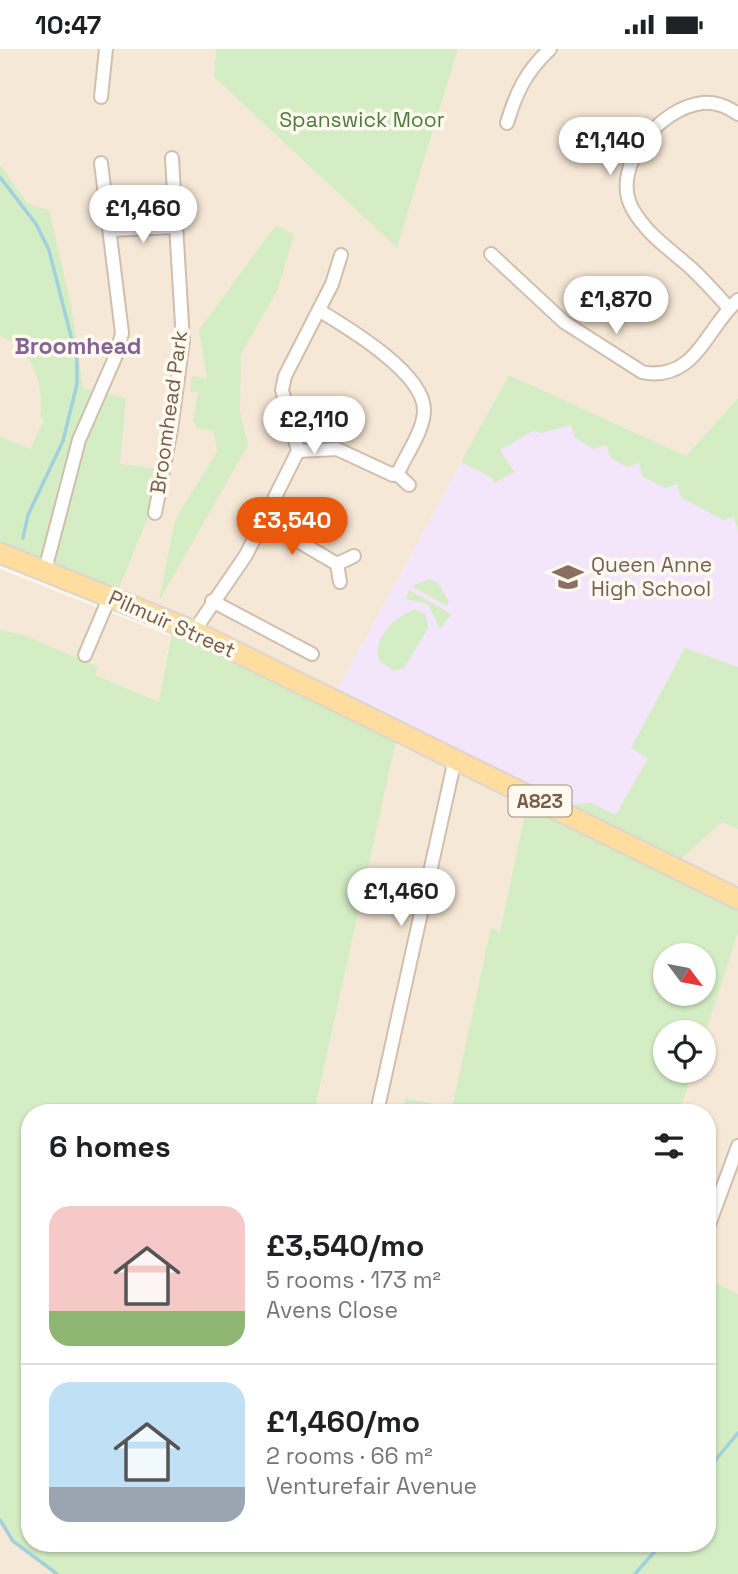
<!DOCTYPE html>
<html lang="en">
<head>
<meta charset="utf-8">
<style>
	body { margin:0; font-family:"Space Grotesk",sans-serif; background:#f6f6f6; color:#202124; height:100vh; display:flex; flex-direction:column; font-size:26px; white-space:nowrap }
	* { box-sizing:border-box; margin:0 }
	p { font-size:23px; color:#757577 }
	.icon { flex:none; width:38px; height:38px; fill:none; stroke:currentColor; stroke-width:2; stroke-linecap:round; stroke-linejoin:round }
	.map { position:relative; flex:1; overflow:hidden }
	.details { position:absolute; left:21px; top:1055px; width:695px; height:448px; display:flex; flex-direction:column; background:#fff; border-radius:28px; box-shadow:0 2px 5px #0004 }
	.details>* { flex:none }
	.needle { width:46px; rotate:122deg }
	.tools { position:absolute; left:653px; top:894px; display:grid; gap:14px }
	.tools a { display:grid; place-items:center; width:63px; height:63px; border-radius:50%; background:#fff; box-shadow:0 2px 5px #0004; font-size:35px }
	.price { position:absolute; translate:-50% -60px; padding:0 16px; border-radius:24px; background:#fff; color:#222; font-size:23px; line-height:46px; filter:drop-shadow(0 2px 4px #0008) }
	.price::after { content:''; position:absolute; left:50%; top:42px; width:21px; height:16px; margin-left:-10px; background:inherit; clip-path:polygon(0 0,100% 0,50% 100%) }
	.price.on { background:#ea580c; color:#fff }
	ul { padding:0; list-style:none }
	li { display:flex; align-items:center; gap:21px; height:175px; padding:0 28px }
	li+li { border-top:2px solid #e0e0e0 }
	li span { display:grid; place-items:center; flex:none; width:196px; height:140px; border-radius:21px; color:#555 }
	li>.icon { margin-inline-start:auto }
	span .icon { width:84px; height:84px; fill:#fffc; stroke-width:1 }
	li b { font-size:30px }
	h2 { display:flex; justify-content:space-between; align-items:center; height:84px; padding:0 28px; font-size:30px }
	.status { display:flex; justify-content:space-between; align-items:center; height:49px; padding:0 35px; background:#fff; direction:ltr }
	.status svg { height:19px; fill:currentColor }
	.map>svg:first-child { display:block }
	.residential { fill:#f6e8d6 }
	.education { fill:#f3e5fa }
	.green { fill:#d4edc5; fill-rule:evenodd }
	.lines { fill:none; stroke-linecap:round; stroke-linejoin:round }
	.stream { stroke:#a1d1dc; stroke-width:3.5 }
	.minor-casing { stroke:#d1bead; stroke-width:16 }
	.primary-casing { stroke:#dcd5d0; stroke-width:23 }
	.minor { stroke:#fff; stroke-width:12 }
	.primary { stroke:#ffdd9e; stroke-width:19 }
	.labels { text-anchor:middle; stroke-width:7; stroke-linejoin:round; paint-order:stroke }
	.shield { fill:#fffaf0; stroke:#a28b7c; stroke-width:2 }
	.shield-label { font-size:19px; font-weight:bold; fill:#7a5c4a }
	.park-label { font-size:21px; fill:#4e7a3e; stroke:#fffaf0 }
	.street-label { font-size:21px; fill:#7a5c4a; stroke:#fffaf0 }
	.education-label { font-size:21px; fill:#785e54; stroke:#fffaf0; text-anchor:start }
	.neighbourhood-label { font-size:23px; font-weight:bold; fill:#866296; stroke:#fffaf0 }
</style>
</head>
<body>
<div class="status"><b>10:47</b><svg viewBox="0 0 49 12"><path d="M0 12V9h3v3zM5 12V6h3v6zM10 12V3h3v9zM15 12V0h3v12zM26 1h20v11H26zM47 4h2v5h-2z"/></svg></div>
<div class="map">
<svg width="738" height="1525" viewBox="0 0 738 1525">
	<rect width="100%" height="100%" fill="#fef6e9"/>
	<g class="residential">
		<polygon points="0,0 216,0 214,28 397,199 458,0 738,0 738,349 686,407 509,326 336,643 0,498"/>
		<polygon points="0,520 170,587 159,653 10,588 0,611"/>
		<polygon points="395,695 527,754 461,1064 351,1064 316,1057"/>
		<polygon points="722,772 738,780 738,839 681,810"/>
		<polygon points="738,884 738,1245 707,1229 707,1064 679,1064 693,1022 704,1022 704,989"/>
		<polygon points="0,1469 14,1490 53,1525 0,1525"/>
	</g>
	<polygon class="education" points="509,326 686,407 738,349 738,765 722,772 681,810 336,643"/>
	<g class="green">
		<polygon points="216,0 458,0 397,199 214,28"/>
		<path d="M0 116 28 155 49 161 72 260 83 339 126 349 120 415 154 419 148 468 118 541 0 495V388L31 400 44 370 40 368C45 335 33 301 0 287Z"/>
		<polygon points="276,176 294,186 278,240 241,305 240,363 248,396 159,552 175,471 217,403 214,382 197,379 193,372 198,343 190,343 192,327 207,330 199,281"/>
		<polygon points="509,326 686,407 738,349 738,481 734,468 723,471 681,448 677,435 665,439 642,427 639,414 627,418 611,409 606,396 594,400 575,389 571,376 541,384 533,382 500,401 514,423 494,434 491,428 461,413"/>
		<polygon points="429,530 438,534 449,553 447,557 412,537"/>
		<polygon points="409,541 451,565 440,580 428,555 406,550"/>
		<path d="M415 560 426 566 428 579 404 619 394 622 380 612C370 590 396 567 415 560Z"/>
		<polygon points="172,580 397,687 316,1056 351,1064 30,1064 30,1494 707,1494 707,1229 738,1245 738,1525 53,1525 14,1490 0,1468 0,581 23,586 97,617 96,626 159,653"/>
		<polygon points="685,599 738,618 738,780 722,773 681,810 571,756 591,754 616,766 648,709 631,699"/>
		<path d="M527 754 738 861V884L704 989V984H665V1022H693L679 1064H402L405 1049 452 1059 491 879 500 882ZM665 906H704V945H665Z"/>
	</g>
	<g class="lines">
		<g class="stream">
			<polyline points="0,128 36,175 49,201 77,311 77,335 63,392 28,466 23,489"/>
			<polyline points="707,1421 738,1384"/>
			<polyline points="0,1471 13,1492 57,1525"/>
			<polyline points="635,1525 662,1494"/>
		</g>
		<g class="minor-casing">
			<g id="minor">
				<polyline points="101,48 106,0"/>
				<path d="M507 74C516 44 526 22 550 0"/>
				<polyline points="110,181 174,178"/>
				<path d="M491 205 564 273 642 323C695 334 706 279 738 251"/>
				<path d="M729 259C717 246 705 232 692 220 671 201 646 185 632 159 610 118 660 58 703 54 715 53 728 58 738 65"/>
				<path d="M298 402 337 400 393 426 399 422C407 404 424 381 424 361 424 324 348 279 320 262"/>
				<polyline points="396,424 409,436"/>
				<polyline points="155,464 171,380 183,292 172,109"/>
				<polyline points="264,472 337,515"/>
				<polyline points="45,521 79,391 117,304 122,284 101,114"/>
				<polyline points="340,533 337,515 354,507"/>
				<polyline points="212,552 312,605"/>
				<polyline points="194,582 246,506 298,402 282,341 285,327 332,235 341,206"/>
				<polyline points="85,606 110,547"/>
				<polyline points="379,1054 455,710"/>
				<polyline points="707,1181 738,1097"/>
			</g>
		</g>
		<g class="primary-casing">
			<polyline id="primary" points="0,504 194,582 738,850"/>
		</g>
		<use href="#minor" class="minor"/>
		<use href="#primary" class="primary"/>
	</g>
	<defs>
		<g id="school-bare" transform="scale(2.415)"><path d="M0-5L7-2L0 1L-7-2ZM-4 1L0 2.5L4 1V4Q0 6-4 4Z" fill="#8d6e63" stroke="#fffaf0" stroke-width="2.5" paint-order="stroke"/></g>
	</defs>
	<g fill-rule="evenodd">
		<use href="#school-bare" x="568" y="528"/>
	</g>
	<g class="labels">
		<rect class="shield" x="508.5" y="736.5" width="63" height="31" rx="5"/>
		<g class="shield-label">
			<text x="540" y="759">A823</text>
		</g>
		<g class="park-label">
			<text x="362" y="78">Spanswick Moor</text>
		</g>
		<g class="street-label">
			<text transform="translate(169 363) rotate(-82)" y="7">Broomhead Park</text>
			<text transform="translate(172 575) rotate(24)" y="7">Pilmuir Street</text>
		</g>
		<g class="education-label">
			<text x="591" y="523">Queen Anne<tspan x="591" dy="24">High School</tspan></text>
		</g>
		<g class="neighbourhood-label">
			<text x="78" y="305">Broomhead</text>
		</g>
	</g>
</svg>
<div class="tools">
<a><svg class="needle" viewBox="-14 -14 28 28"><path d="M0-13l5 13h-10z" fill="#e53935"/><path d="M0 13l5-13h-10z" fill="#757577"/></svg></a>
<a><svg class="icon" aria-label="locate" viewBox="0 0 24 24"><circle cx="12" cy="12" r="6"/><path d="M12 2v4M12 18v4M2 12h4M18 12h4"/></svg></a>
</div>
<b class="price" style="left:610px;top:128px">£1,140</b>
<b class="price" style="left:143px;top:196px">£1,460</b>
<b class="price" style="left:616px;top:287px">£1,870</b>
<b class="price" style="left:314px;top:407px">£2,110</b>
<b class="price on" style="left:292px;top:508px">£3,540</b>
<b class="price" style="left:401px;top:879px">£1,460</b>
<section class="details">
<h2>6 homes<svg class="icon" aria-label="filters" viewBox="0 0 24 24"><path d="M4 7h16M4 17h16"/><circle cx="9" cy="7" r="2"/><circle cx="15" cy="17" r="2"/></svg></h2>
<ul>
<li><span style="background:linear-gradient(#f6c9c9 75%,#8fb573 0)"><svg class="icon" aria-label="home" viewBox="0 0 24 24"><path d="M3 11l9-7 9 7M6 9v11h12V9"/></svg></span><div><b>£3,540/mo</b><p>5 rooms · 173 m²</p><p>Avens Close</p></div></li>
<li><span style="background:linear-gradient(#bfe0f5 75%,#9aa5b1 0)"><svg class="icon" aria-label="home" viewBox="0 0 24 24"><path d="M3 11l9-7 9 7M6 9v11h12V9"/></svg></span><div><b>£1,460/mo</b><p>2 rooms · 66 m²</p><p>Venturefair Avenue</p></div></li>
</ul>
</section>
</div>
</body>
</html>
